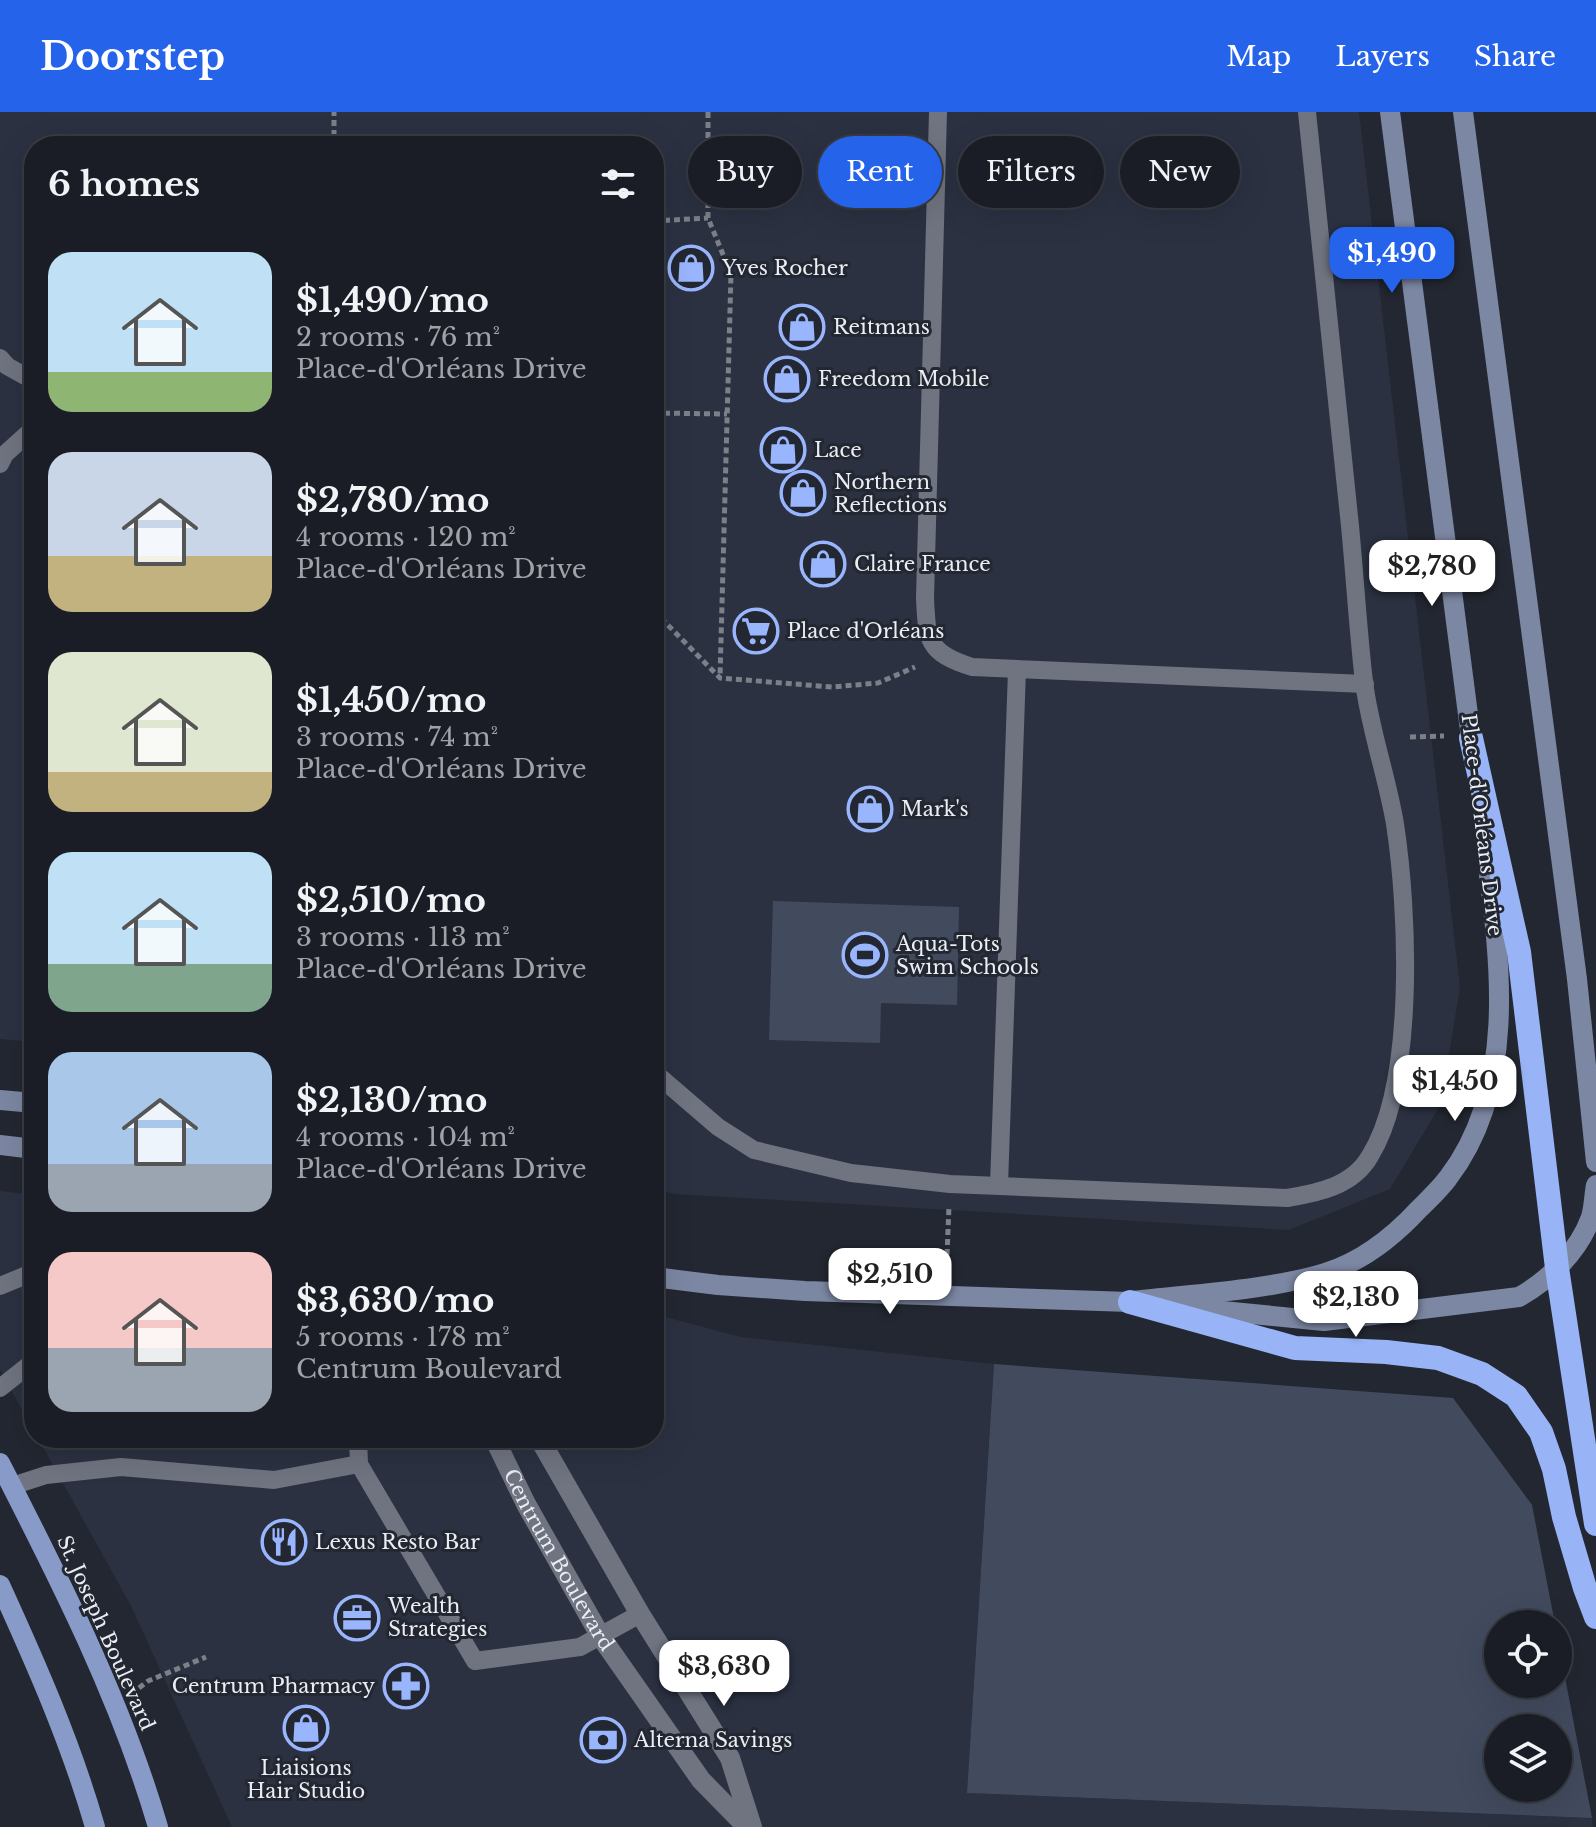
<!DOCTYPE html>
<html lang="en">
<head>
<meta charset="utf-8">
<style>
	body { margin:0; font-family:"Libre Baskerville",serif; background:#272a32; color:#f1f3f6; height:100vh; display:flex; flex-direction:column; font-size:30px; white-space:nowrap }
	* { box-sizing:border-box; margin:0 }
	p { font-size:26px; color:#9fa2a7 }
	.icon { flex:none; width:44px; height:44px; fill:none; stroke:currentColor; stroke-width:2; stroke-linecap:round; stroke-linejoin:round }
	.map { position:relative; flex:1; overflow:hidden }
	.details { position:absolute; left:24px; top:24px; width:640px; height:1312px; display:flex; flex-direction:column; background:#1a1d25; border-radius:32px; box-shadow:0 8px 32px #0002,0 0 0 2px #383b42 }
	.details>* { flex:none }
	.hud { position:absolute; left:688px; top:24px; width:760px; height:72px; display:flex; gap:16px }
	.controls { position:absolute; left:1484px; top:1498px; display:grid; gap:16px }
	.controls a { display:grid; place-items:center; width:88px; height:88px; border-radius:50%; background:#1a1d25; box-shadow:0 8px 32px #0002,0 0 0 2px #383b42; font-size:40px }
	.price { position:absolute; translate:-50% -68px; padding:0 18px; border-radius:16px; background:#fff; color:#222; font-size:26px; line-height:52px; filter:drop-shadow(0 2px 4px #0008) }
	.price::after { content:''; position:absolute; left:50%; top:48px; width:24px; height:18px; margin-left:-12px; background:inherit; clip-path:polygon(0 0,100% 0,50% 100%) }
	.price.selected { background:#2563eb; color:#fff }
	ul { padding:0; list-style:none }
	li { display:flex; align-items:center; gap:24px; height:200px; padding:0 24px }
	li span { display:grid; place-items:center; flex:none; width:224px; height:160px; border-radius:24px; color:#555 }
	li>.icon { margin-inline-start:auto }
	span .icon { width:96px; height:96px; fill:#fffc; stroke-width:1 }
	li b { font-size:34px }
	h2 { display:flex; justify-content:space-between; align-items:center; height:96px; padding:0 24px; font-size:34px }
	.pill { padding:0 28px; border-radius:36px; background:#1a1d25; box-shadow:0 8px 32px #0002,0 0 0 2px #383b42; font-size:28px; line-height:72px }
	.pill.selected { background:#2563eb; color:#fff }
	header { display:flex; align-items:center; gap:48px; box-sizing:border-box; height:112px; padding:0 40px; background:#2563eb; color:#fff }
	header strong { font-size:38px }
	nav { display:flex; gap:44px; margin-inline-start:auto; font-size:28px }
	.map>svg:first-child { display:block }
	.built { fill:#2b3141 }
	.green { fill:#424b5e; fill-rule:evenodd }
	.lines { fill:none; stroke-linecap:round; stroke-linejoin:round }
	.path { stroke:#7c8088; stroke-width:5; stroke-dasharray:6 4; stroke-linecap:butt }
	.service { stroke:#6f7480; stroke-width:18 }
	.tertiary { stroke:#6f7480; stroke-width:20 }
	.secondary { stroke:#7c87a3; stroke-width:20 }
	.primary { stroke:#889ac7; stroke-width:20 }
	.motorway { stroke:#99b4f6; stroke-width:24 }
	.labels { text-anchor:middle; stroke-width:6; stroke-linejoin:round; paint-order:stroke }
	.poi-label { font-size:20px; fill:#eaedf3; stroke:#232731; text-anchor:start }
	.street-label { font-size:20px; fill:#eaedf3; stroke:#232731 }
</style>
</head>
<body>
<header>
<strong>Doorstep</strong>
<nav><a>Map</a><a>Layers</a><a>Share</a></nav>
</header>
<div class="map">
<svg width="1596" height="1715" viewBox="0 0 1596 1715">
	<rect width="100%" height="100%" fill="#232731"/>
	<g class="built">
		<polygon points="0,0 1359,0 1460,875 1441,992 1390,1077 1289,1118 675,1082 654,1077 654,34 34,34 34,930 0,927"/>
		<polygon points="0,1079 34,1083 34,1319 0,1258"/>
		<polygon points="654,1202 741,1225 994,1252 967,1681 1592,1706 1593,1715 232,1715 131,1494 38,1326 654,1326"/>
	</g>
	<g class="green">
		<polygon points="773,789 959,795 957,893 881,891 880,931 769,928"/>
		<path d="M994 1252 1453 1286 1532 1393 1555 1512H1498V1572H1558V1529L1592 1706 967 1681ZM1498 1616H1558V1676H1498Z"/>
	</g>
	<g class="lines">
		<g class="path">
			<polyline points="708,0 708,106 731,162 720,566"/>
			<polyline points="334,34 334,0"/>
			<polyline points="654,109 708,106"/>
			<polyline points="654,301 727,302"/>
			<polyline points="654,499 720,566 832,575 878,571 915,555"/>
			<polyline points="1410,625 1444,624"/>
			<polyline points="947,1143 949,1094"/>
			<polyline points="139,1576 148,1569 206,1545"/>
		</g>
		<g class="service">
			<path d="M938 0 925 486C927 528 927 541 972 555L1365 572"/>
			<polyline points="0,246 7,254 34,269"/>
			<polyline points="0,352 5,342 34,316"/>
			<path d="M654 960 718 1015 754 1038 851 1061 950 1072 1287 1086C1318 1081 1353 1074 1370 1044 1416 970 1408 797 1395 712 1387 664 1370 618 1364 570 1358 518 1355 466 1350 414 1336 276 1321 138 1307 0"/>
			<polyline points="999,1073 1017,558"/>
			<polyline points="0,1174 34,1160"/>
			<polyline points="0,1276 34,1249"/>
			<polyline points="358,1326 359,1352 475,1549 580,1535 640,1502"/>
			<polyline points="12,1374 46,1363 121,1355 274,1368 359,1352"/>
		</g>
		<g class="tertiary">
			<path id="s1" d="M494 1326 526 1392 601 1525 701 1668 747 1715"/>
			<polyline points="539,1326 640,1502 730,1646 752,1715"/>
		</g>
		<g class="secondary">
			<polyline points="1390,0 1473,641"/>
			<polyline points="1463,0 1577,867 1596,1050"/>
			<polyline points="0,988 34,991"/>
			<polyline points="0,1033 34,1037"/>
			<path d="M654 1165 718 1173 805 1179 1130 1190 1324 1209 1519 1185C1549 1168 1579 1139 1591 1105 1594 1095 1594 1083 1596 1073"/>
			<path d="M1134 1189C1193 1182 1269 1178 1325 1161 1361 1150 1394 1124 1419 1097 1429 1087 1440 1077 1448 1066 1520 972 1499 841 1485 732"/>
		</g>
		<g class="primary">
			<path d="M0 1351C60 1468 121 1588 158 1715"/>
			<path d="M0 1473C36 1552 71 1631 95 1715"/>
		</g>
		<g class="motorway">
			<polyline points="1471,626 1519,840 1557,1156 1596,1412"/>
			<polyline points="1130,1190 1295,1236 1386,1240 1438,1246 1482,1262 1516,1284 1541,1320 1554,1357 1564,1405 1585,1476 1596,1505"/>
		</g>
	</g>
	<defs>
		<g id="shop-ring" transform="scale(2.3)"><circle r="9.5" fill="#232731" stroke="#98b5fd" stroke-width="1.5"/><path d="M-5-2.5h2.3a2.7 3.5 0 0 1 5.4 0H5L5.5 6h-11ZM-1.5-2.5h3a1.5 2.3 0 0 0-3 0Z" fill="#98b5fd"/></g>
		<g id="supermarket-ring" transform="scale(2.3)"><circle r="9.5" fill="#232731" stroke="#98b5fd" stroke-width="1.5"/><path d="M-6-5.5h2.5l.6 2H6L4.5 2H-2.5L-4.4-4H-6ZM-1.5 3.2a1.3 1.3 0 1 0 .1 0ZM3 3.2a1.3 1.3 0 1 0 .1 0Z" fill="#98b5fd"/></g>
		<g id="stadium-ring" transform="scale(2.3)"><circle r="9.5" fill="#232731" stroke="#98b5fd" stroke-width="1.5"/><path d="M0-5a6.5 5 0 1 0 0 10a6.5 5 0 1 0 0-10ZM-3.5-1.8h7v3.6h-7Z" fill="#98b5fd"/></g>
		<g id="restaurant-ring" transform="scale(2.3)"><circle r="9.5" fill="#232731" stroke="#98b5fd" stroke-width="1.5"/><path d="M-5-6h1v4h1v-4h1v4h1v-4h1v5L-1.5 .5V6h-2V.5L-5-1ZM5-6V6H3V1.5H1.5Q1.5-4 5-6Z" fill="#98b5fd"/></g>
		<g id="office-ring" transform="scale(2.3)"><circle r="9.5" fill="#232731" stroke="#98b5fd" stroke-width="1.5"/><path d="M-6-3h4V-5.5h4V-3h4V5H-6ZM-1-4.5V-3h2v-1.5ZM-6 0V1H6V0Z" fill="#98b5fd"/></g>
		<g id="pharmacy-ring" transform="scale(2.3)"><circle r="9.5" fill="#232731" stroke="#98b5fd" stroke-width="1.5"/><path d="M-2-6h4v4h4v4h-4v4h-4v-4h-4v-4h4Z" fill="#98b5fd"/></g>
		<g id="bank-ring" transform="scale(2.3)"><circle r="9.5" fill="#232731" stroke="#98b5fd" stroke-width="1.5"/><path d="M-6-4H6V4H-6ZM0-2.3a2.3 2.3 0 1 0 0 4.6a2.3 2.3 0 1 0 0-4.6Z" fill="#98b5fd"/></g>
	</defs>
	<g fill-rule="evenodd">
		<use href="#shop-ring" x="691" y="156"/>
		<use href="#shop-ring" x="802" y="215"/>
		<use href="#shop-ring" x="787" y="267"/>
		<use href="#shop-ring" x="783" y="338"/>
		<use href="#shop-ring" x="803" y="381"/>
		<use href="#shop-ring" x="823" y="452"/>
		<use href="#supermarket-ring" x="756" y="519"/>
		<use href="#shop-ring" x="870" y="697"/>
		<use href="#stadium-ring" x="865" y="843"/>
		<use href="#restaurant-ring" x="284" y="1430"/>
		<use href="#office-ring" x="357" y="1506"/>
		<use href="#pharmacy-ring" x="406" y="1574"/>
		<use href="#shop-ring" x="306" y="1616"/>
		<use href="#bank-ring" x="603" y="1628"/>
	</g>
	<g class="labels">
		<g class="poi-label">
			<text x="722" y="163">Yves Rocher</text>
			<text x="833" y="222">Reitmans</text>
			<text x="818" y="274">Freedom Mobile</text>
			<text x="814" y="345">Lace</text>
			<text x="834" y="377">Northern<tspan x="834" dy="23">Reflections</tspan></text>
			<text x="854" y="459">Claire France</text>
			<text x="787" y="526">Place d'Orléans</text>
			<text x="901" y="704">Mark's</text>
			<text x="896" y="839">Aqua-Tots<tspan x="896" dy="23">Swim Schools</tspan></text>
			<text x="315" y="1437">Lexus Resto Bar</text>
			<text x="388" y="1501">Wealth<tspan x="388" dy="23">Strategies</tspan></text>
			<text x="375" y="1581" text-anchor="end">Centrum Pharmacy</text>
			<text x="634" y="1635">Alterna Savings</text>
			<text x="306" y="1663" text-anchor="middle">Liaisions<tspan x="306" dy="23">Hair Studio</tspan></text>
		</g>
		<g class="street-label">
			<text transform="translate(1482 713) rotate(83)" y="7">Place-d'Orléans Drive</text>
			<text dy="7" stroke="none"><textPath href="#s1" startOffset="138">Centrum Boulevard</textPath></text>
			<text transform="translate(106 1521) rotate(66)" y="7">St. Joseph Boulevard</text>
		</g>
	</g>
</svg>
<div class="controls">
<a><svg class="icon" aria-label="locate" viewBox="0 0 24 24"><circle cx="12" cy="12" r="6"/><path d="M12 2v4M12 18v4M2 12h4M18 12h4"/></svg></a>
<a><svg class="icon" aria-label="layers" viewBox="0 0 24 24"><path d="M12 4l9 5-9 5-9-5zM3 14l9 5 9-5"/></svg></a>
</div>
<b class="price selected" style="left:1392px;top:183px">$1,490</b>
<b class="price" style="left:1432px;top:496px">$2,780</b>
<b class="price" style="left:1455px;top:1011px">$1,450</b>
<b class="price" style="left:890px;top:1204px">$2,510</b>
<b class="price" style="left:1356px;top:1227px">$2,130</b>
<b class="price" style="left:724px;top:1596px">$3,630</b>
<div class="hud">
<a class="pill">Buy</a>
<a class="pill selected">Rent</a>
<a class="pill">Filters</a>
<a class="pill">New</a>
</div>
<section class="details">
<h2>6 homes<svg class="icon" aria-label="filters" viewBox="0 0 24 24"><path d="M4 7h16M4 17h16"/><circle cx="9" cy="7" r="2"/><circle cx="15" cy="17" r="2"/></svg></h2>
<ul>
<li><span style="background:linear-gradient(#bfe0f5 75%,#8fb573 0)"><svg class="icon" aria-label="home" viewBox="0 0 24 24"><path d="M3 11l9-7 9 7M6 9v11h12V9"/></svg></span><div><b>$1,490/mo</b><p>2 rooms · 76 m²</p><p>Place-d'Orléans Drive</p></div></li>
<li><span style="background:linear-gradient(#c9d6e8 65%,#c2b280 0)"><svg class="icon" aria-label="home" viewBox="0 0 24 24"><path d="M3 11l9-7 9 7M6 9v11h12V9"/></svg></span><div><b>$2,780/mo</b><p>4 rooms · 120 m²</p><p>Place-d'Orléans Drive</p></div></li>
<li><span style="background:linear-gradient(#dfe7d0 75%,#c2b280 0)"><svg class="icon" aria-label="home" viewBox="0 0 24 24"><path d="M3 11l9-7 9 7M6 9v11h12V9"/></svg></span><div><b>$1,450/mo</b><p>3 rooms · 74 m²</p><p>Place-d'Orléans Drive</p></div></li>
<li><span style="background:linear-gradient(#bfe0f5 70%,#7fa58c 0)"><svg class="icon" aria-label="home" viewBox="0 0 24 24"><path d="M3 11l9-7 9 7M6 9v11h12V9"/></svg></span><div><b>$2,510/mo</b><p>3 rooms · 113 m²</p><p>Place-d'Orléans Drive</p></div></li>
<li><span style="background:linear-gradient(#a9c7e8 70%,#9aa5b1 0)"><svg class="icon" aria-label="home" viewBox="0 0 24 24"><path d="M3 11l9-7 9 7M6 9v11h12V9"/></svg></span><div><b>$2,130/mo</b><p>4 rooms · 104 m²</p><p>Place-d'Orléans Drive</p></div></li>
<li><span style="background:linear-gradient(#f6c9c9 60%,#9aa5b1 0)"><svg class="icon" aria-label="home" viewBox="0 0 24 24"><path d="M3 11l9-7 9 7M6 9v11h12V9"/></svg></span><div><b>$3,630/mo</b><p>5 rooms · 178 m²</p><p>Centrum Boulevard</p></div></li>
</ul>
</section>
</div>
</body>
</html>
